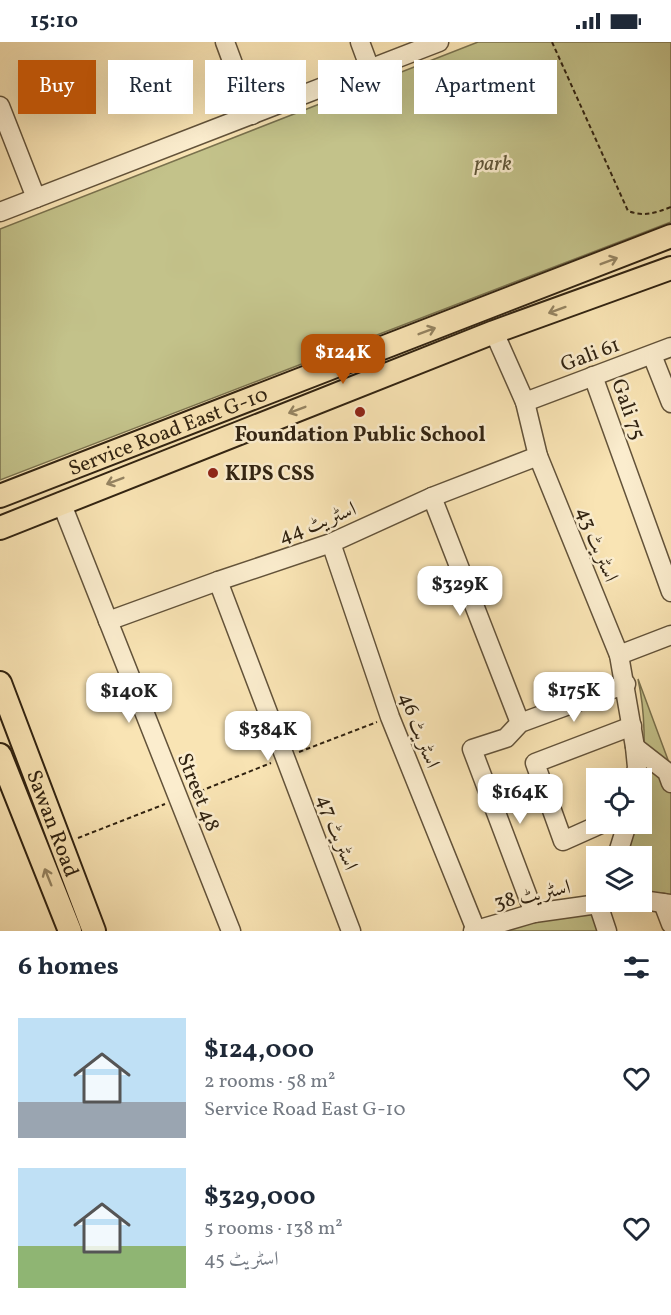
<!DOCTYPE html>
<html lang="en">
<head>
<meta charset="utf-8">
<style>
	body { margin:0; font-family:Vollkorn,Amiri,serif; background:#f6f6f7; color:#1f2937; height:100vh; display:flex; flex-direction:column; font-size:22px; white-space:nowrap }
	* { box-sizing:border-box; margin:0 }
	p { font-size:20px; color:#747a83 }
	.icon { flex:none; width:33px; height:33px; fill:none; stroke:currentColor; stroke-width:2; stroke-linecap:round; stroke-linejoin:round }
	.map { position:relative; height:889px; overflow:hidden }
	.side { display:flex; flex-direction:column; background:#fff; flex:1 }
	.side>* { flex:none }
	.guide { position:absolute; left:18px; top:18px; width:636px; height:54px; display:flex; gap:12px }
	.buttons { position:absolute; left:586px; top:726px; display:grid; gap:12px }
	.buttons a { display:grid; place-items:center; width:66px; height:66px; border-radius:0px; background:#fff; box-shadow:0 6px 24px #0002; font-size:30px }
	.price { position:absolute; translate:-50% -51px; padding:0 14px; border-radius:12px; background:#fff; color:#222; font-size:20px; line-height:39px; filter:drop-shadow(0 2px 3px #0008) }
	.price::after { content:''; position:absolute; left:50%; top:36px; width:18px; height:14px; margin-left:-9px; background:inherit; clip-path:polygon(0 0,100% 0,50% 100%) }
	.price.selected { background:#b45309; color:#fff }
	ul { padding:0; list-style:none }
	li { display:flex; align-items:center; gap:18px; height:150px; padding:0 18px }
	li span { display:grid; place-items:center; flex:none; width:168px; height:120px; border-radius:0px; color:#555 }
	li>.icon { margin-inline-start:auto }
	span .icon { width:72px; height:72px; fill:#fffc; stroke-width:1 }
	li b { font-size:26px }
	h2 { display:flex; justify-content:space-between; align-items:center; height:72px; padding:0 18px; font-size:26px }
	.chip { padding:0 21px; border-radius:0px; background:#fff; box-shadow:0 6px 24px #0002; font-size:21px; line-height:54px }
	.chip.selected { background:#b45309; color:#fff }
	.status { display:flex; justify-content:space-between; align-items:center; height:42px; padding:0 30px; background:#fff; direction:ltr }
	.status svg { height:16px; fill:currentColor }
	.map>svg:first-child { display:block }
	.green { fill:#c3c28a; stroke:#7a724e; stroke-width:1.5 }
	.lines { fill:none; stroke-linecap:round; stroke-linejoin:round }
	.minor-casing { stroke:#63533a; stroke-width:21 }
	.major-casing { stroke:#312311; stroke-width:26 }
	.path { stroke:#312311; stroke-width:2; stroke-dasharray:4.5 3; stroke-linecap:butt }
	.minor { stroke:#fbedce; stroke-width:18 }
	.major { stroke:#f9e4b4; stroke-width:22 }
	.oneway { stroke:#958462 }
	.poi-dot { fill:#8f2418; stroke:#fbedce; stroke-width:2 }
	.labels { text-anchor:middle; stroke-width:5; stroke-linejoin:round; paint-order:stroke }
	.park-label { font-size:21px; font-style:italic; fill:#5d5335; stroke:#fbedce }
	.street-label { font-size:21px; fill:#312311; stroke:#fbedce }
	.poi-label { font-size:21px; font-weight:bold; fill:#312311; stroke:#fbedce }
</style>
</head>
<body>
<div class="status"><b>15:10</b><svg viewBox="0 0 49 12"><path d="M0 12V9h3v3zM5 12V6h3v6zM10 12V3h3v9zM15 12V0h3v12zM26 1h20v11H26zM47 4h2v5h-2z"/></svg></div>
<div class="map">
<svg width="671" height="889" viewBox="0 0 671 889">
	<rect width="100%" height="100%" fill="#f9e4b4"/>
	<filter id="stains"><feTurbulence type="fractalNoise" baseFrequency=".00333" numOctaves="4"/><feColorMatrix values="0 0 0 0 .2 0 0 0 0 .09 0 0 0 0 .02 0 0 0 .5 -.17"/></filter>
	<radialGradient id="worn" r=".72"><stop offset=".6" stop-color="#630" stop-opacity="0"/><stop offset="1" stop-color="#630" stop-opacity=".3"/></radialGradient>
	<g class="green">
		<polygon points="478,0 671,0 671,180 0,438 0,187"/>
		<path d="M638 637 671 726V856L642 855V814H628L635 782H642C642 731 649 687 638 637Z"/>
		<polygon points="592,870 599,889 492,889 520,881"/>
	</g>
	<g class="lines">
		<g class="minor-casing">
			<g id="minor">
				<polyline points="225,0 252,73"/>
				<polyline points="360,0 370,27"/>
				<polyline points="0,64 36,156"/>
				<polyline points="0,170 439,0"/>
				<polyline points="494,290 525,360 538,414 619,613 635,705 637,725 635,736"/>
				<polyline points="652,313 671,361"/>
				<polyline points="593,334 671,550"/>
				<polyline points="525,360 671,305"/>
				<polyline points="432,455 520,681"/>
				<polyline points="61,460 231,889"/>
				<polyline points="331,501 390,675 476,888"/>
				<polyline points="218,539 351,889"/>
				<polyline points="108,579 218,539 331,501 432,455 538,414"/>
				<polyline points="619,613 671,593"/>
				<polyline points="635,705 667,730 671,741"/>
				<polyline points="601,782 563,799 535,721 632,684"/>
				<polyline points="617,814 627,782"/>
				<polyline points="642,858 671,862"/>
				<polyline points="663,861 671,882"/>
				<polyline points="598,862 607,889"/>
				<polyline points="534,871 472,707 506,696 520,681 626,642"/>
				<polyline points="473,889 534,871 598,862 600,860"/>
			</g>
		</g>
		<g class="major-casing">
			<g id="major">
				<path id="s1" d="M0 454 671 194"/>
				<polyline points="0,486 494,290 671,226"/>
				<path id="s2" d="M0 641 94 889"/>
				<polyline points="0,713 70,889"/>
			</g>
		</g>
		<g class="path">
			<path d="M552 0 628 169C645 175 655 171 671 165"/>
			<polyline points="299,710 377,680"/>
			<polyline points="193,752 271,721"/>
			<polyline points="78,796 165,762"/>
		</g>
		<use href="#minor" class="minor"/>
		<use href="#major" class="major"/>
	</g>
	<defs><path id="oneway-shaft" d="M-6 0H5M1.5-3L5.5 0L1.5 3" fill="none" stroke-width="1.6" stroke-linecap="round" stroke-linejoin="round" transform="scale(1.5)"/></defs>
	<g class="oneway">
		<use href="#oneway-shaft" transform="translate(609 219) rotate(-21)"/>
		<use href="#oneway-shaft" transform="translate(557 268) rotate(160)"/>
		<use href="#oneway-shaft" transform="translate(427 289) rotate(-21)"/>
		<use href="#oneway-shaft" transform="translate(297 368) rotate(159)"/>
		<use href="#oneway-shaft" transform="translate(115 439) rotate(159)"/>
		<use href="#oneway-shaft" transform="translate(48 835) rotate(-112)"/>
	</g>
	<g class="poi-dot">
		<circle cx="360" cy="370" r="6"/>
		<circle cx="213" cy="431" r="6"/>
	</g>
	<g class="labels">
		<g class="park-label">
			<text x="493" y="128">park</text>
		</g>
		<g class="street-label">
			<text transform="translate(590 312) rotate(-21)" y="7">Gali 61</text>
			<text transform="translate(629 367) rotate(70)" y="7">Gali 75</text>
			<text dy="7" stroke="none"><textPath href="#s1" startOffset="180">Service Road East G-10</textPath></text>
			<text transform="translate(317 480) rotate(-21)" y="7">اسٹریٹ 44</text>
			<text transform="translate(598 502) rotate(68)" y="7">اسٹریٹ 43</text>
			<text transform="translate(420 688) rotate(69)" y="7">اسٹریٹ 46</text>
			<text transform="translate(199 750) rotate(68)" y="7">Street 48</text>
			<text dy="7" stroke="none"><textPath href="#s2" startOffset="150">Sawan Road</textPath></text>
			<text transform="translate(338 790) rotate(69)" y="7">اسٹریٹ 47</text>
			<text transform="translate(532 852) rotate(-12)" y="7">اسٹریٹ 38</text>
		</g>
		<g class="poi-label">
			<text x="360" y="399">Foundation Public School</text>
			<text x="225" y="438" text-anchor="start">KIPS CSS</text>
		</g>
	</g>
	<rect width="100%" height="100%" filter="url(#stains)"/>
	<rect width="100%" height="100%" fill="url(#worn)"/>
</svg>
<div class="buttons">
<a><svg class="icon" aria-label="locate" viewBox="0 0 24 24"><circle cx="12" cy="12" r="6"/><path d="M12 2v4M12 18v4M2 12h4M18 12h4"/></svg></a>
<a><svg class="icon" aria-label="layers" viewBox="0 0 24 24"><path d="M12 4l9 5-9 5-9-5zM3 14l9 5 9-5"/></svg></a>
</div>
<b class="price selected" style="left:343px;top:343px">$124K</b>
<b class="price" style="left:460px;top:575px">$329K</b>
<b class="price" style="left:574px;top:681px">$175K</b>
<b class="price" style="left:129px;top:682px">$140K</b>
<b class="price" style="left:268px;top:720px">$384K</b>
<b class="price" style="left:520px;top:783px">$164K</b>
<div class="guide">
<a class="chip selected">Buy</a>
<a class="chip">Rent</a>
<a class="chip">Filters</a>
<a class="chip">New</a>
<a class="chip">Apartment</a>
</div>
</div>
<section class="side">
<h2>6 homes<svg class="icon" aria-label="filters" viewBox="0 0 24 24"><path d="M4 7h16M4 17h16"/><circle cx="9" cy="7" r="2"/><circle cx="15" cy="17" r="2"/></svg></h2>
<ul>
<li><span style="background:linear-gradient(#bfe0f5 70%,#9aa5b1 0)"><svg class="icon" aria-label="home" viewBox="0 0 24 24"><path d="M3 11l9-7 9 7M6 9v11h12V9"/></svg></span><div><b>$124,000</b><p>2 rooms · 58 m²</p><p>Service Road East G-10</p></div><svg class="icon" aria-label="heart" viewBox="0 0 24 24"><path d="M12 20l-8-8c-3-5 5-10 8-4 3-6 11-1 8 4z"/></svg></li>
<li><span style="background:linear-gradient(#bfe0f5 65%,#8fb573 0)"><svg class="icon" aria-label="home" viewBox="0 0 24 24"><path d="M3 11l9-7 9 7M6 9v11h12V9"/></svg></span><div><b>$329,000</b><p>5 rooms · 138 m²</p><p>اسٹریٹ 45</p></div><svg class="icon" aria-label="heart" viewBox="0 0 24 24"><path d="M12 20l-8-8c-3-5 5-10 8-4 3-6 11-1 8 4z"/></svg></li>
</ul>
</section>
</body>
</html>
